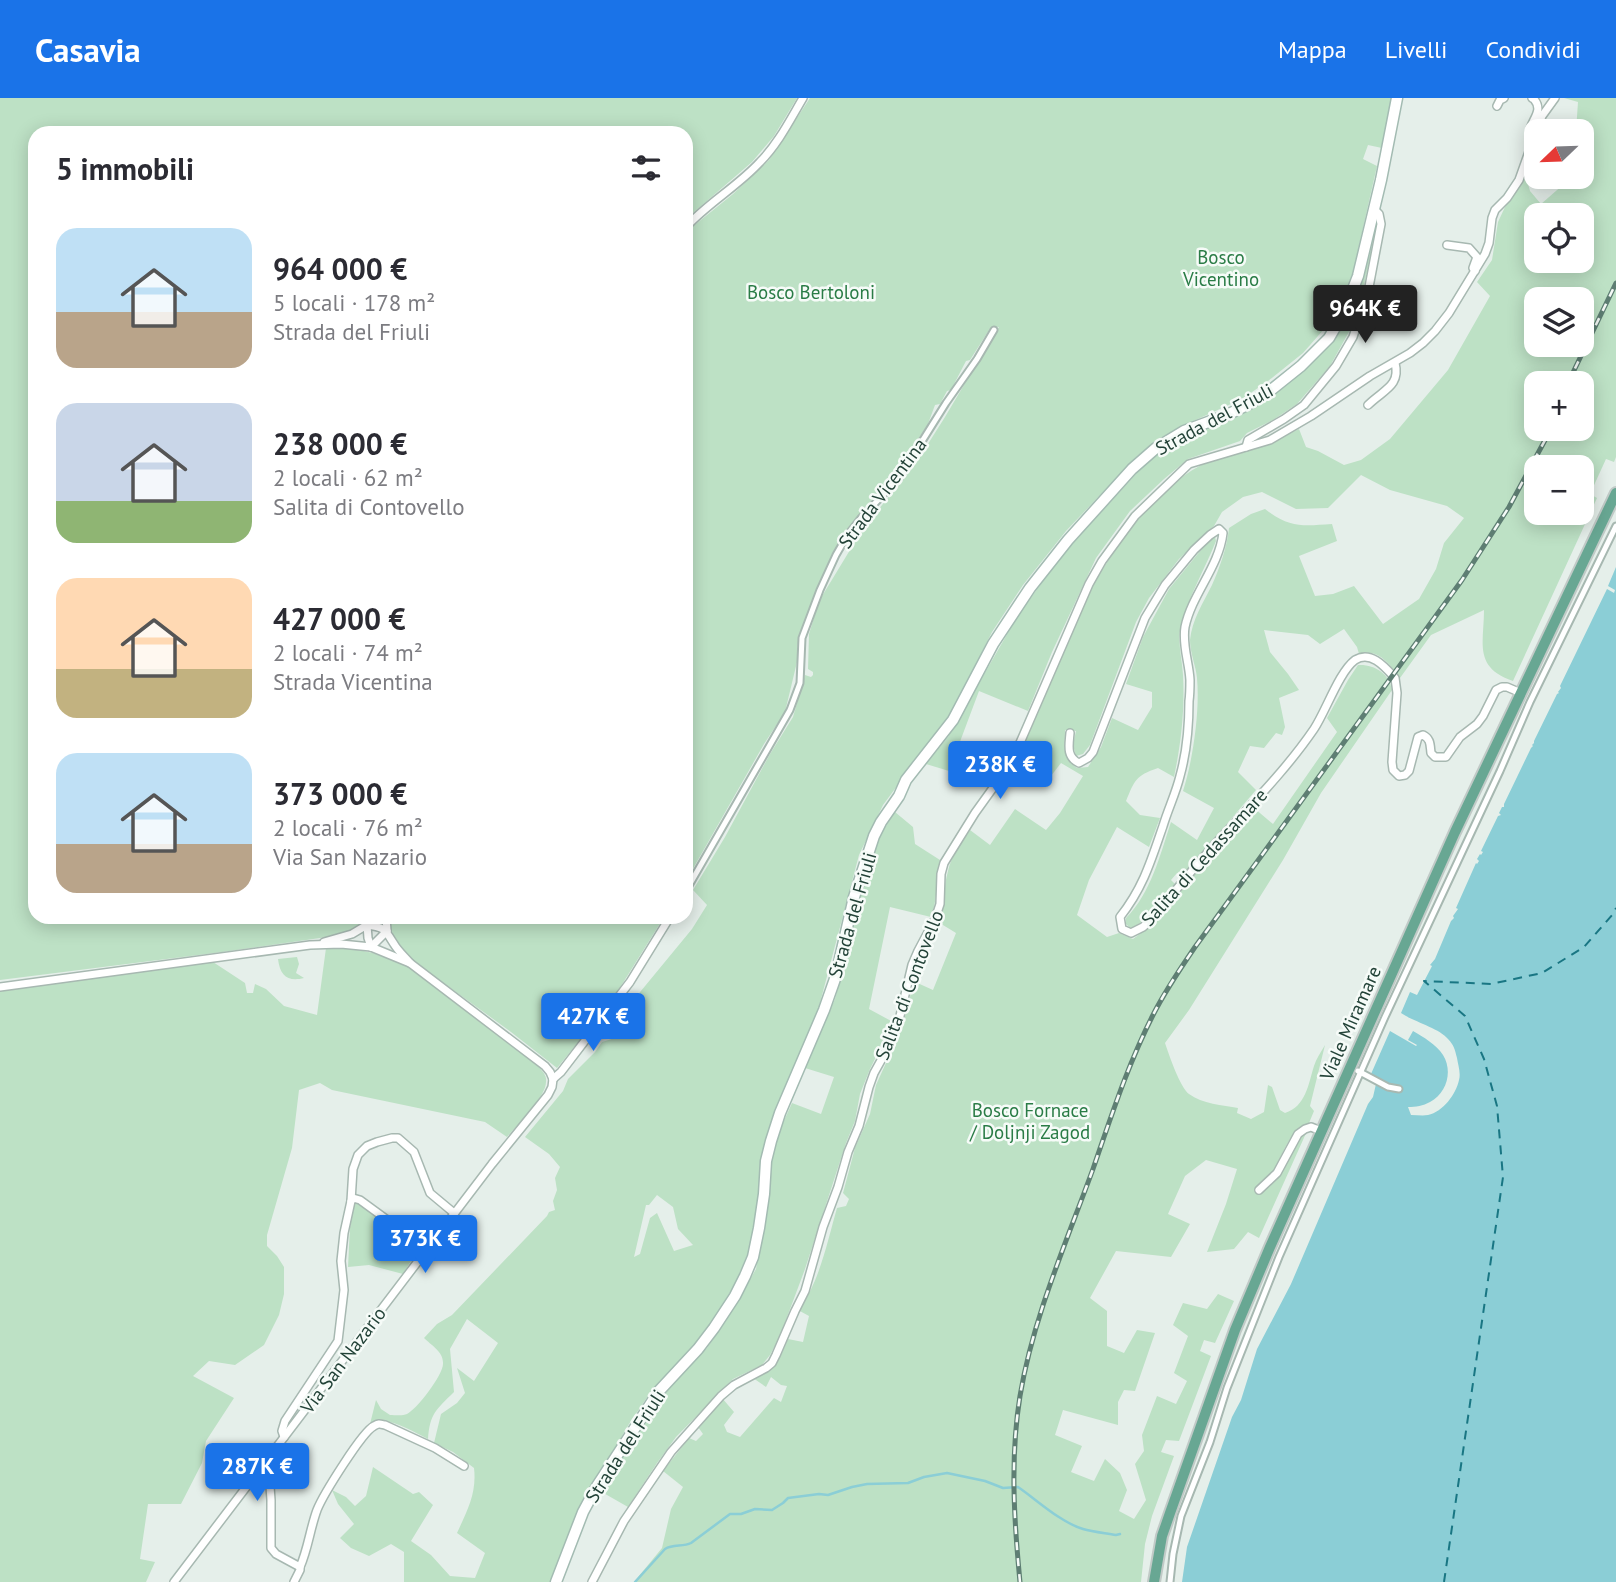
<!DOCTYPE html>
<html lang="it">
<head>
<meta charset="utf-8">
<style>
	body { margin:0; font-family:"PT Sans",sans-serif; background:#f2f2f3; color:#2b2b33; height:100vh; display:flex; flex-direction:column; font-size:26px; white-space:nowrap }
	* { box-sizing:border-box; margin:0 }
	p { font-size:23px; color:#7c7c81 }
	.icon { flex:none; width:38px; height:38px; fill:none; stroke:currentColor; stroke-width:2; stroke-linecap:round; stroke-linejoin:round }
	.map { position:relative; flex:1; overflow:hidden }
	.drawer { position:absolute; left:28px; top:28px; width:665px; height:798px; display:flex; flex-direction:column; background:#fff; border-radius:21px; box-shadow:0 4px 18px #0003 }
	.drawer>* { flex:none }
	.needle { width:46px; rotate:247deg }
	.buttons { position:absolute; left:1524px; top:21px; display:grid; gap:14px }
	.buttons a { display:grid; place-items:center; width:70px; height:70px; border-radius:14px; background:#fff; box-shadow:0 4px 18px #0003; font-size:35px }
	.price { position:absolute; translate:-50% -60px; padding:0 16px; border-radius:7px; background:#1a73e8; color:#fff; font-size:23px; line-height:46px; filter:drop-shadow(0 2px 4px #0008) }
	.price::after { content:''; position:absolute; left:50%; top:42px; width:21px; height:16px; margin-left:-10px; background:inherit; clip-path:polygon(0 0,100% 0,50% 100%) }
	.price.current { background:#222; color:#fff }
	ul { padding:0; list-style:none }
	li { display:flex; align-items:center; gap:21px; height:175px; padding:0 28px }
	li span { display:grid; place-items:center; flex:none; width:196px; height:140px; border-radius:21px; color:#555 }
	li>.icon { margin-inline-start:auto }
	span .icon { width:84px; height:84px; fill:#fffc; stroke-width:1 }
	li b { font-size:30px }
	h2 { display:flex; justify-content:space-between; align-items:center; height:84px; padding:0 28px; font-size:30px }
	header { display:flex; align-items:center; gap:42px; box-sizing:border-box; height:98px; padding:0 35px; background:#1a73e8; color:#fff }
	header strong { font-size:33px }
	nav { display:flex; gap:38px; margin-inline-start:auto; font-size:24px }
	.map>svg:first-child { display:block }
	.green { fill:#bde1c5; fill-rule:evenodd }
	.water { fill:#8bced6 }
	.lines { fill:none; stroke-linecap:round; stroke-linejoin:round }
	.stream { stroke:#8bced6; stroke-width:2.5 }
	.ferry { stroke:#197683; stroke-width:2; stroke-dasharray:9 7; stroke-linecap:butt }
	.pedestrian-casing { stroke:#a7b8b1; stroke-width:9 }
	.minor-casing { stroke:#a7b8b1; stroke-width:10 }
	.secondary-casing { stroke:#a3bbb2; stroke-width:13 }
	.primary-casing { stroke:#c1cac7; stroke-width:14 }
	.pedestrian { stroke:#fff; stroke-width:5 }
	.minor { stroke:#fff; stroke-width:7 }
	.secondary { stroke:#fff; stroke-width:10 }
	.primary { stroke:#68a793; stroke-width:10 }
	.rail-casing { stroke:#5e7e73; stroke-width:5 }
	.rail { stroke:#f6fbf8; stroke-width:2.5; stroke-dasharray:8; stroke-linecap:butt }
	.labels { text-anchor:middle; stroke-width:5; stroke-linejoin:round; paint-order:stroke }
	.park-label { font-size:19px; fill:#2a7c46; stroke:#f6fbf8 }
	.street-label { font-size:19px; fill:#234338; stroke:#f6fbf8 }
</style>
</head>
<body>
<header>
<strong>Casavia</strong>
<nav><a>Mappa</a><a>Livelli</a><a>Condividi</a></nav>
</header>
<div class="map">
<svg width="1616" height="1484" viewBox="0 0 1616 1484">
	<rect width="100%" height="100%" fill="#e5efea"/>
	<g class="green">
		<polygon points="0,0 797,0 774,38 752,64 686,121 686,35 35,35 35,819 368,819 361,826 350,833 327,839 222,854 0,882"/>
		<path d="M810 0H1391L1382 50 1368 47 1363 61 1377 68 1353 174 1341 204 1325 230 1303 255 1268 283 1242 301 1180 329 1157 342 1136 359 1066 433 1023 487 992 534 952 614 883 707 859 757 816 920 800 954 767 1038 761 1068 757 1114 748 1155 735 1186 713 1222 689 1255 650 1295 629 1326 594 1386 552 1484H404V1454L391 1446 369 1458 351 1450 340 1440 354 1426 338 1406 332 1392 346 1399 355 1408 366 1398 373 1369 413 1396 419 1394 433 1407 411 1443 431 1457 450 1478 475 1480 485 1455 457 1435C467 1413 477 1395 474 1370L453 1354 434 1345 441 1316 457 1305 465 1295 457 1270 474 1283 498 1245 467 1221 450 1251 454 1294C436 1312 430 1315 428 1341 411 1333 388 1317 370 1326L376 1302 381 1311 390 1317C395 1317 403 1318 407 1316 417 1311 443 1277 443 1266 444 1254 431 1247 424 1240L437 1226 452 1217 547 1118 549 1114 555 1112 553 1103 557 1092 555 1080 560 1069 549 1056 525 1039 563 993 568 981 595 954 602 944 618 939 636 899 692 831 707 807 693 792 725 739 770 656 793 619 805 577 811 579 813 577V574L808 571 809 536 819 503 864 429 914 368 945 319 993 238 999 229H991L970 262 966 263 951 292 947 293 940 306 935 307 928 326 898 372 873 400 842 440 832 456 799 537 797 553V564L785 614 764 646 686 783V138L691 130 733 96 769 62ZM657 1097 673 1109 678 1131 693 1147 674 1153 657 1115 650 1120 640 1156 634 1159 646 1107H649Z"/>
		<path d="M1564 0H1616V359L1614 364 1606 361 1590 396 1597 400 1513 583C1473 569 1484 545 1484 512L1431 537 1400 580C1389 566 1379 550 1359 556L1357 549 1344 531 1320 546 1308 537 1264 532 1270 554 1288 576 1299 592 1279 600 1285 629 1282 637 1276 635 1264 650 1250 648 1238 674 1256 692 1182 778 1177 775 1171 782 1175 786C1162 802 1150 823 1130 830L1126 826V820C1151 795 1160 757 1171 724L1197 742 1214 710 1183 693C1193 662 1200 613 1197 580 1196 568 1190 555 1190 542 1192 522 1203 505 1212 487 1220 469 1227 449 1229 430L1251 416 1265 411C1290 430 1302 428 1332 426L1337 443 1299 458 1315 498 1333 496 1354 488 1383 526 1419 501 1436 471 1444 445 1464 420 1447 408 1390 392 1361 377 1328 410 1296 411 1262 394 1243 399 1222 414 1214 428 1179 461 1149 500 1136 524 1090 647 1083 656 1076 658 1073 647 1076 633 1065 632C1065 650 1061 658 1077 670L1088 669 1101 649 1112 620 1138 632 1152 609V594L1126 586 1143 539 1169 491 1210 441 1215 439 1216 443C1205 471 1188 499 1181 528 1177 544 1182 560 1183 577 1185 611 1181 646 1174 679L1158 670C1135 678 1135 682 1126 703L1140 717 1160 720 1149 749 1117 729 1089 782 1077 817 1107 839 1119 835 1133 841C1161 822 1181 792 1203 766 1219 747 1237 729 1254 710L1273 726 1337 634 1327 620 1348 582 1358 567C1374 566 1389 575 1392 592L1321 695 1283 762 1189 912 1165 945C1169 957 1180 989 1189 996 1202 1006 1223 1007 1238 1010L1237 1015 1251 1021 1264 1014 1268 987 1272 989 1280 1012 1285 1015C1306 1008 1308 987 1314 968 1316 961 1321 954 1325 947L1310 1008 1314 1013 1309 1025C1287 1034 1284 1057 1272 1075 1267 1081 1261 1086 1255 1091L1259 1096 1279 1078 1300 1039 1307 1033 1259 1140 1248 1134 1234 1151 1207 1154 1226 1106 1237 1071 1206 1062 1185 1078 1168 1116 1190 1126 1171 1159 1116 1153 1090 1200 1107 1213V1248L1124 1255 1137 1232 1155 1235 1135 1293 1124 1292 1118 1304V1327L1063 1312 1055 1337 1082 1348 1071 1374 1094 1383 1105 1361 1120 1375 1127 1392 1119 1413 1134 1421 1146 1402 1135 1366 1144 1353 1142 1337 1157 1298 1176 1306 1187 1283 1174 1275 1188 1238 1173 1227 1183 1205 1207 1211 1218 1196 1234 1203 1215 1245 1204 1242 1200 1253 1211 1258 1179 1343 1166 1342 1161 1354 1174 1358 1152 1418 1145 1446 1141 1484H634L662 1450 671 1411 683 1389 663 1373 689 1340 696 1343 703 1336 698 1329 722 1300 734 1314 724 1327 727 1334 740 1339 774 1300 781 1304 787 1288 781 1287 771 1279 766 1289 753 1280C776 1271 779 1262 788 1241L803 1244 809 1218 798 1212C819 1187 828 1141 837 1110L846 1108 849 1101 843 1095 855 1050 870 1016 876 987 896 943 908 910 913 883 933 892 956 835 938 824C945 807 943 790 948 773 951 758 962 745 970 732L990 747 1015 711 1046 732 1060 715 1083 678 1061 665 1044 687 1013 667 1021 652 1089 495C1113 450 1160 384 1208 364 1222 358 1240 356 1255 351 1271 346 1284 338 1299 331L1306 349 1318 353 1344 367 1361 362 1390 341 1448 272 1490 198 1477 184 1492 162 1498 124 1505 109 1526 79 1530 93 1541 106 1572 79H1582V33H1576L1578 4ZM1536 117H1582V163H1536ZM1536 201H1582V247H1536ZM1536 285H1582V331H1536ZM1536 369H1582V415H1536Z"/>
		<polygon points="1378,126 1363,191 1350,232 1330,268 1297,306 1273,322 1247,335 1240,343 1188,361 1164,381 1130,413 1096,460 1052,554 1028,613 979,593 949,673 926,666 948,639 1017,519 1046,479 1066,453 1136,376 1158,353 1198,333 1238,317 1279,292 1303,272 1337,238 1350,216 1358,197"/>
		<path d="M895 714 913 729 915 746 940 762C936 781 938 801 931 819L890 809 869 911 893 924 870 971 860 996 855 1023 846 1045 805 1171 780 1238 770 1257 762 1267 733 1281 676 1339 657 1365 628 1409 600 1393 611 1374 657 1307 671 1288 707 1250 726 1223 756 1171 760 1147 770 1065 778 1036 792 1005 821 1016 834 979 805 970 835 901 849 852 857 808 877 742Z"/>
		<polygon points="388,819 664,819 611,904 557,970 511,934 412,862 397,845 393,837"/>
		<path d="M326 850H349L373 855 407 868 539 969C543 974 547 978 546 984 546 999 517 1027 507 1039L485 1024 332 992 320 985 299 992 292 1050 267 1137V1148L277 1158 284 1169V1196L279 1217 264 1247 235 1267 209 1263 193 1278 234 1300 206 1343 202 1365 181 1406H148L140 1461 155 1464 146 1484H0V892L213 864 245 885 247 895H253L255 886 266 891 284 908 317 917Z"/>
		<path d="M297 859 299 866 296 875 304 880C288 884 280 878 278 861Z"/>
		<polygon points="357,1104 420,1148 403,1176 369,1167 348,1169 350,1129 354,1106"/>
	</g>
	<path class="water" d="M1616 469V1484H1182L1187 1449 1232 1319 1241 1302 1257 1251 1291 1186 1368 1006 1373 999 1376 986 1387 992 1399 994 1401 992 1371 976 1390 933 1416 948 1417 947 1408 942 1413 933C1423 939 1436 946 1443 957 1453 973 1447 995 1430 1004 1423 1008 1416 1009 1408 1009L1411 1017C1417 1017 1423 1018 1428 1017 1443 1014 1456 996 1459 982 1461 975 1458 967 1457 960 1455 952 1454 947 1448 941 1439 930 1414 924 1401 915L1410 894 1417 897 1431 870 1432 868 1430 867 1435 861 1451 823 1454 820 1453 818 1458 811 1456 810 1476 765 1477 766 1479 763 1477 761 1480 756 1481 757 1483 754 1481 753 1498 718 1501 717 1499 715 1502 709H1504V706L1531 650 1533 648 1532 647 1534 645V643L1557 596 1559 595 1558 594 1561 590 1560 588 1607 491 1614 495 1615 492 1608 488Z"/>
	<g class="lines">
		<path class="stream" d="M635 1484 665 1451C673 1446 683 1449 691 1445L730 1416H741L755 1411 772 1412 783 1405 788 1400 819 1396 828 1397 852 1389 867 1386 908 1385 924 1379 947 1375 985 1383 1003 1390 1018 1389C1037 1402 1060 1424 1083 1431 1093 1434 1105 1435 1116 1437L1120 1436"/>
		<polyline class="ferry" points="1444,1484 1503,1079 1497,1008 1484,961 1465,918 1424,883 1491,886 1542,875 1584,849 1613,816 1616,810"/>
		<g class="pedestrian-casing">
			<g id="pedestrian">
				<polyline points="687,791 790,612 800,585 802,540 820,492 836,457 847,438 861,420 899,380 946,305 977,261 994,232"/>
				<polyline points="1358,973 1388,989 1399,991"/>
				<polyline points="1170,1484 1173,1456 1181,1418 1210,1344 1227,1290 1279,1159 1385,919 1500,673 1530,604 1616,428"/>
			</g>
		</g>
		<g class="minor-casing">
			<g id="minor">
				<path d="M1532 0 1534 1C1543 12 1534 19 1530 31L1537 33"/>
				<polyline points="1497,8 1500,2 1504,0"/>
				<polyline points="1537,33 1542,18 1555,0"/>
				<path d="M686 129C708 105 738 88 760 64 778 46 790 22 803 0"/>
				<polyline points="1447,147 1469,150 1477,159 1473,170 1475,173"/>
				<path d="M1368 307C1383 292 1401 288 1395 265"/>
				<polyline points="1246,349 1248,342 1284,321 1304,307 1336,268 1353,239 1369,189 1381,126 1379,116 1374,111"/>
				<path d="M1070 635C1069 647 1066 659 1079 665L1088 660 1093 654 1145 520 1165 487 1194 452 1210 437 1219 431 1223 435C1219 469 1192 496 1185 529 1182 547 1189 564 1190 582 1190 589 1190 596 1189 603 1189 628 1187 653 1180 678 1176 695 1168 711 1163 728 1151 763 1143 790 1120 819L1122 831 1131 835 1143 829 1151 822C1173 796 1194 769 1217 744 1250 708 1286 672 1314 631 1326 613 1339 574 1355 562 1371 552 1385 569 1395 580L1397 595 1392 664 1393 672 1399 678 1405 677 1409 673 1418 639 1423 637C1431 641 1430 647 1431 655L1435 659H1446L1460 639 1477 626 1483 618 1496 592 1502 589H1507L1521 595"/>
				<polyline points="686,793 687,791"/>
				<polyline points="386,819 387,833"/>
				<polyline points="367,827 368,840 371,849"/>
				<path d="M324 844 352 836 367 827C385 829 385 832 394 846 398 853 405 859 410 865L545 968 550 974 553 981"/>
				<polyline points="371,849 387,833"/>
				<polyline points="0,889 310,847 341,846 371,849 410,865"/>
				<polyline points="553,981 561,974 630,884 670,819"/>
				<polyline points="1259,1092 1277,1075 1298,1036 1305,1031 1311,1029 1321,1033"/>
				<polyline points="351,1103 353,1100 360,1102 427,1151"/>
				<polyline points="284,1339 282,1333 285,1323 338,1243 344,1192 341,1163 344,1135 351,1103 353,1071 358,1057 367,1048 377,1044 392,1040 398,1040 414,1054 430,1095 454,1115"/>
				<polyline points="268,1361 271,1402 271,1450 276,1456 300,1469"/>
				<polyline points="174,1484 492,1066 548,997 552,989 553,981"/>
				<path d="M294 1484 300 1472V1469C308 1451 310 1431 317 1412 323 1397 362 1334 374 1328 379 1325 380 1326 385 1327L435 1350 464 1368"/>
				<polyline points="592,1484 624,1423 671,1354 721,1298 734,1287 766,1270 772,1265 776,1257 795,1213 805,1193 823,1129 838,1089 848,1054 859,1028 869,989 874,975 884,957 900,918 912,867 918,853 935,821 940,806 941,776 944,765 975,715 1008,669 1016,654 1089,486 1102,463 1135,418 1189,366 1270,342 1311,318 1370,278 1410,255 1423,245 1435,233 1449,215 1485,156 1489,145 1492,120 1495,112 1507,100 1519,82 1536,34"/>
			</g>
		</g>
		<g class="secondary-casing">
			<polyline id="secondary" points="556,1484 583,1414 597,1388 659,1293 698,1251 714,1230 735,1198 745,1178 753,1159 759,1130 764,1096 766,1063 771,1043 780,1015 824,912 836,878 854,799 874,738 881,724 899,698 906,682 953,622 993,546 1030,490 1068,442 1132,371 1156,350 1184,333 1227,317 1251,305 1271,292 1301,268 1329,240 1344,214 1358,178 1381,82 1397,0"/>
		</g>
		<g class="primary-casing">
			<polyline id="primary" points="1154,1484 1162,1438 1170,1415 1235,1232 1270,1149 1455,734 1616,395"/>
		</g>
		<use href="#pedestrian" class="pedestrian"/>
		<use href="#minor" class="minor"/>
		<use href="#secondary" class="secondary"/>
		<use href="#primary" class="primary"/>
		<g class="rail-casing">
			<g id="rail">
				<polyline points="1568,285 1616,185"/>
				<path d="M1020 1484C1014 1422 1010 1360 1020 1298 1033 1220 1066 1145 1093 1071 1111 1019 1128 966 1153 917 1165 893 1180 871 1195 849L1462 482 1509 409 1551 331"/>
			</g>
		</g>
		<use href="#rail" class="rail"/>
	</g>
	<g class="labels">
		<g class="park-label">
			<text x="1221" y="166">Bosco<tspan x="1221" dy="22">Vicentino</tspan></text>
			<text x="811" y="201">Bosco Bertoloni</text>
			<text x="1030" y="1019">Bosco Fornace<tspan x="1030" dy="22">/ Doljnji Zagod</tspan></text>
		</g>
		<g class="street-label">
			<text transform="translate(1214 321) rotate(-28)" y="7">Strada del Friuli</text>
			<text transform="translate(882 395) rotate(-53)" y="7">Strada Vicentina</text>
			<text transform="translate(1204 759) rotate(-48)" y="7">Salita di Cedassamare</text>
			<text transform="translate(852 817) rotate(-74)" y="7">Strada del Friuli</text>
			<text transform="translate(909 887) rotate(-69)" y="7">Salita di Contovello</text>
			<text transform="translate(1350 925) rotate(-66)" y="7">Viale Miramare</text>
			<text transform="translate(343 1262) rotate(-53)" y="7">Via San Nazario</text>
			<text transform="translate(625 1348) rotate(-57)" y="7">Strada del Friuli</text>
		</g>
	</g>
</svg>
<div class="buttons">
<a><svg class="needle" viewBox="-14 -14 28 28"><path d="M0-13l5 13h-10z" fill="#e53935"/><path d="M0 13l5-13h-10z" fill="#7c7c81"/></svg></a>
<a><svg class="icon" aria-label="locate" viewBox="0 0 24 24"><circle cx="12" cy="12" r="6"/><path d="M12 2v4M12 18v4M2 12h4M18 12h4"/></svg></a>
<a><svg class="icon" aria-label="layers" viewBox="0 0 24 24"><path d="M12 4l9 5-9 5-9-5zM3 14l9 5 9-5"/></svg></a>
<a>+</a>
<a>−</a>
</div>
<b class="price current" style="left:1365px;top:247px">964K €</b>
<b class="price" style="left:1000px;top:703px">238K €</b>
<b class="price" style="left:593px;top:955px">427K €</b>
<b class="price" style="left:425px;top:1177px">373K €</b>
<b class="price" style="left:257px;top:1405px">287K €</b>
<section class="drawer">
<h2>5 immobili<svg class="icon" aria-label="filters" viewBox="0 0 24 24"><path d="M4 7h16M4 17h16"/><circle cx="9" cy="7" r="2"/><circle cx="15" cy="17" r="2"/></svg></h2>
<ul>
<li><span style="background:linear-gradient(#bfe0f5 60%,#b9a48a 0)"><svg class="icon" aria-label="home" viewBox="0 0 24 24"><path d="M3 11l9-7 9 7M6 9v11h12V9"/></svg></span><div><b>964 000 €</b><p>5 locali · 178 m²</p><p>Strada del Friuli</p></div></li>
<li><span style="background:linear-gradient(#c9d6e8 70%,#8fb573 0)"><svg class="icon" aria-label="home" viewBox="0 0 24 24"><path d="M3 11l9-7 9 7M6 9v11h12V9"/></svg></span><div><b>238 000 €</b><p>2 locali · 62 m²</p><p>Salita di Contovello</p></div></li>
<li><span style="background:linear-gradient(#ffd9b3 65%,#c2b280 0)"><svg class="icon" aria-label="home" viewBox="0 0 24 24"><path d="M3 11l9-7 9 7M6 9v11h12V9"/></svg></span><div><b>427 000 €</b><p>2 locali · 74 m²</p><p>Strada Vicentina</p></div></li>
<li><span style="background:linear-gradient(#bfe0f5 65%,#b9a48a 0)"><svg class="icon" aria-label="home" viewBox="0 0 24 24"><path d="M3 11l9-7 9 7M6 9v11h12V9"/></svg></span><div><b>373 000 €</b><p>2 locali · 76 m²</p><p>Via San Nazario</p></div></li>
</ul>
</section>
</div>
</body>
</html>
